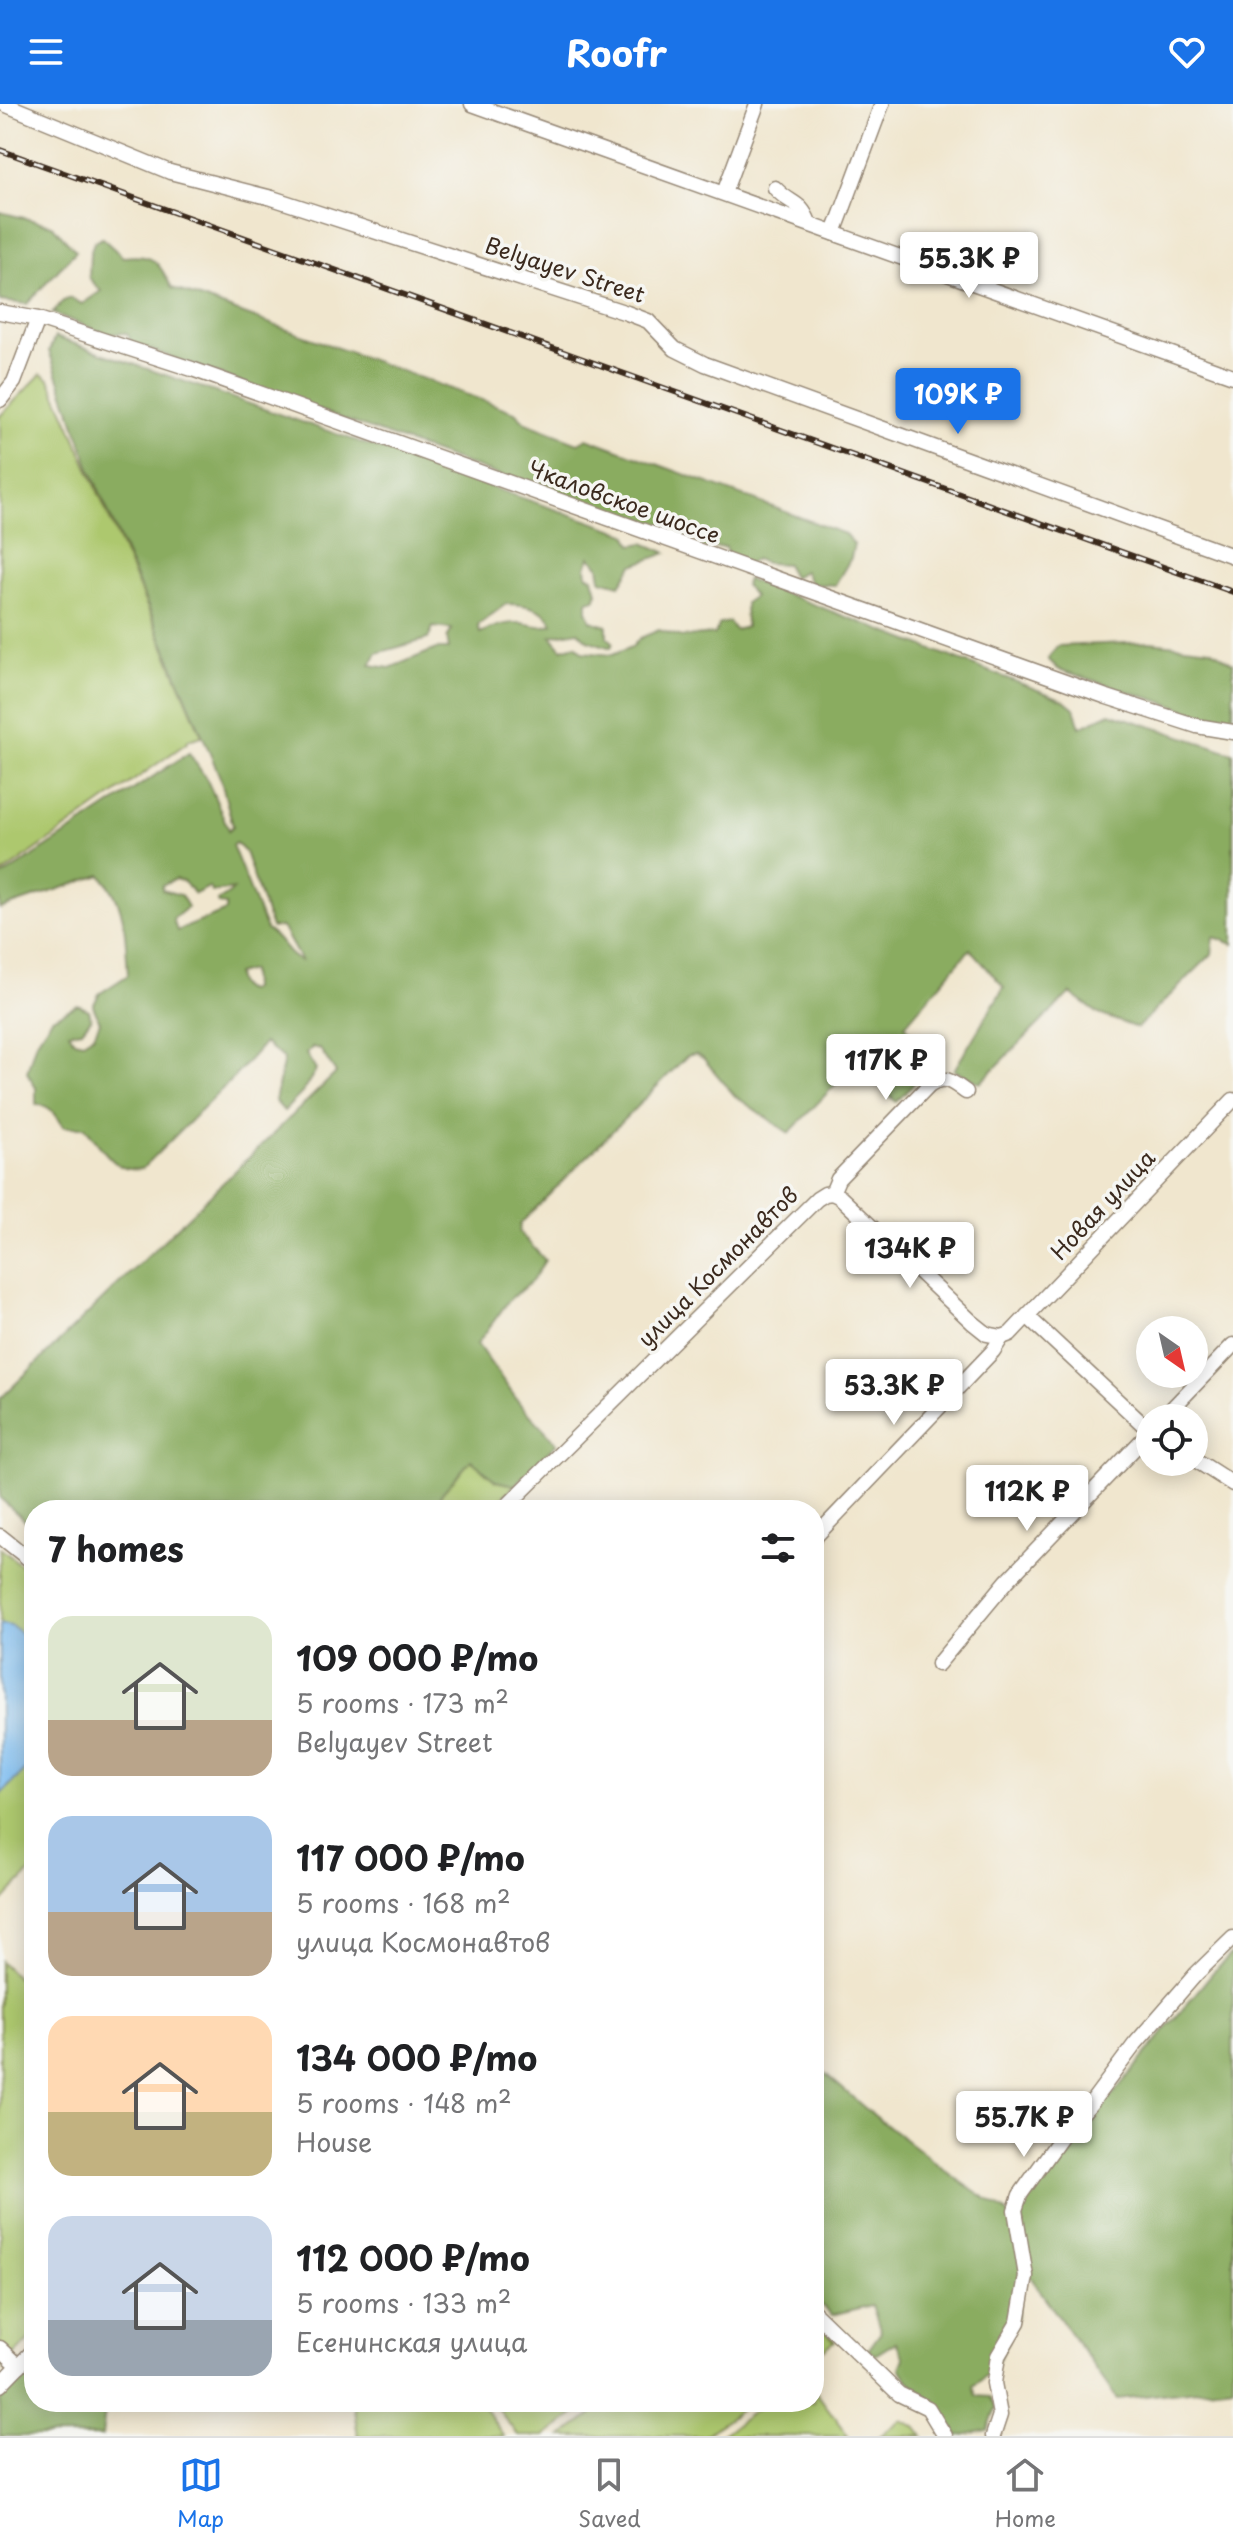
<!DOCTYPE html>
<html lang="en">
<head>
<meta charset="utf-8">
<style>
	body { margin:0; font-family:"Playpen Sans",sans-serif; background:#f2f2f2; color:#202124; height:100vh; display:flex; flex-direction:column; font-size:30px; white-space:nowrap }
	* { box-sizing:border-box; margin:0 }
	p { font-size:26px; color:#757577 }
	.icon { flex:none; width:44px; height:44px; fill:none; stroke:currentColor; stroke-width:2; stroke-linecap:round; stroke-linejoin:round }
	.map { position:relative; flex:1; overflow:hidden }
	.sheet { position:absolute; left:24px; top:1396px; width:800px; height:912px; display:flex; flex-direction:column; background:#fff; border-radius:32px; box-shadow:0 4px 20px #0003 }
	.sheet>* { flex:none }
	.needle { width:52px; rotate:146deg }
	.tools { position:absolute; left:1136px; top:1212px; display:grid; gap:16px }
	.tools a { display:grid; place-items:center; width:72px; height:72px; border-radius:50%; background:#fff; box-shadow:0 4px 20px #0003; font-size:40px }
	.price { position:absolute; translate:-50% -68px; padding:0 18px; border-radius:8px; background:#fff; color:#222; font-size:26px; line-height:52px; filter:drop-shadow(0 2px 4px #0008) }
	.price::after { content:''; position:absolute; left:50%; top:48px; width:24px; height:18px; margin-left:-12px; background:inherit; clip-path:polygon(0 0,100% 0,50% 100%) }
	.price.on { background:#1a73e8; color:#fff }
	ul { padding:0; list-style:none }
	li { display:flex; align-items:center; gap:24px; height:200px; padding:0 24px }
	li span { display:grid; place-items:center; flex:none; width:224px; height:160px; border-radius:24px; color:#555 }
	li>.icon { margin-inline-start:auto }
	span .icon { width:96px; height:96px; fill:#fffc; stroke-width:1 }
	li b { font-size:34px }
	h2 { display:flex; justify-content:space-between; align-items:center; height:96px; padding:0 24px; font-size:34px }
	header { display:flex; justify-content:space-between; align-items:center; height:104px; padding:0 24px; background:#1a73e8; color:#fff; font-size:36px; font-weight:700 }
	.menu { display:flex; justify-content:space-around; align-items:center; height:112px; border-top:2px solid #e0e0e0; background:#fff; font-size:22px; color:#757577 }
	.menu a { display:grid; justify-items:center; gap:4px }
	.menu .on { color:#1a73e8 }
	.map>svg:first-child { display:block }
	.green { fill:#adc86e; stroke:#747946; stroke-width:2 }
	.forest { fill:#8aac61; stroke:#626b40; stroke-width:2; fill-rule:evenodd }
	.water { fill:#7cbcf0; stroke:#5c7387; stroke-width:2 }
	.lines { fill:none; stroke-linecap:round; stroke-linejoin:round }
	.minor-casing { stroke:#968876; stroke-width:17 }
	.minor { stroke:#fff; stroke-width:14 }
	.rail-casing { stroke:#3b2a1e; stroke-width:6 }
	.rail { stroke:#f6f6f2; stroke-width:3; stroke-dasharray:9; stroke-linecap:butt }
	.labels { text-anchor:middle; stroke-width:7; stroke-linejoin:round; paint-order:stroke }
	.street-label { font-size:22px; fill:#3b2a1e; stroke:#f6f6f2 }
</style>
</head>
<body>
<header><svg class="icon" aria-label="menu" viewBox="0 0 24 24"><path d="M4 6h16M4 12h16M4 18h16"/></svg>Roofr<svg class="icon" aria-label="heart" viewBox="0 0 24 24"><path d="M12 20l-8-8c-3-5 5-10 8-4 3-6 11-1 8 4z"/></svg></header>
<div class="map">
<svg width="1233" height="2332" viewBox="0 0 1233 2332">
	<rect width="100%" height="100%" fill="#f6f6f2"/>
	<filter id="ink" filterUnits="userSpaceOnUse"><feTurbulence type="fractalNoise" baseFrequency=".0125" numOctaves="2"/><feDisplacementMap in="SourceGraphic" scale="16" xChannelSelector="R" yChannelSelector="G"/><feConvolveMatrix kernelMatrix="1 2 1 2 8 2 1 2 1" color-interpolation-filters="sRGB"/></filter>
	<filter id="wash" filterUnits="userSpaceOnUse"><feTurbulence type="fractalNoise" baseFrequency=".006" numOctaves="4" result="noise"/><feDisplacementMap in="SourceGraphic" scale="32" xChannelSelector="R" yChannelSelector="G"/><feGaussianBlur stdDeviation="1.8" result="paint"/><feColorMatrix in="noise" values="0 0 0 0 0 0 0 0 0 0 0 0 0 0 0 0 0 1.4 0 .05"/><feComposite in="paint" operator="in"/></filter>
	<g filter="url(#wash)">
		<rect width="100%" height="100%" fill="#f0e6ce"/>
		<g class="green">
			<polygon points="41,270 49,275 67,315 202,632 188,636 188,638 0,771 0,312"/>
			<polygon points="471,1356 496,1377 515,1381 489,1406 433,1406 442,1389"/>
			<polygon points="0,1444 34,1472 34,1764 0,1800"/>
			<polygon points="0,1857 34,1891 34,2231 0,2266"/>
			<polygon points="814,2218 835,2237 814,2253"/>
			<polygon points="814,2285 848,2332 720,2332 767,2298 814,2298"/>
			<polygon points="353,2298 480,2298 504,2332 358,2332"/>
			<polygon points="505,2298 591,2298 545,2332 518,2332 499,2306"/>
			<polygon points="610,2298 751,2298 704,2332 562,2332"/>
			<polygon points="901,2316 916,2323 923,2332 880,2332"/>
		</g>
		<g class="forest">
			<polygon points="0,108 52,121 76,147 27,200 0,197"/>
			<path d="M102 134 123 153C155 149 158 158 172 184L515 308 526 319 578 339 587 334 845 430 854 440 851 454 835 481 811 480 804 467 793 473 786 460 766 459 755 455 748 460 727 453 726 443 701 444 699 435 670 429 642 414 626 417 132 239 127 229 107 230 52 209 63 197 71 194 82 200 101 187 89 174 90 150 94 138Z"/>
			<path d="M55 233 627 430 632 441 644 439 667 449 633 461 620 481 601 476 599 462 590 453 586 463 587 471 593 474 597 488 596 495 587 497V506L591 517 607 522V533L613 538 611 544 587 536 578 527 551 532 562 545 576 541 582 548 612 551 632 543 640 534 659 526 682 533 715 530 719 520 729 518 735 526 746 523 745 499 754 492 745 481 747 475 1064 596 1074 604 1080 623 1110 609 1233 649V840L1214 833 1212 850 1137 924 1099 910 1070 889 980 979 954 966 1004 883 970 845 905 921 927 949C925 969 911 984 896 998L863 963 854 961 789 1029 735 992 703 954 695 950 687 952 520 1120 519 1128 545 1156 532 1177 510 1195 477 1240 520 1300 557 1339 515 1381 496 1377 471 1356 442 1389 433 1406H34V1425L0 1394V1295L336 969 320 945 313 943 306 950 316 966 302 989 284 1007 275 997 284 955 264 939 235 972 143 1064C116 1073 101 1042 85 1023H64C56 1011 51 1001 36 1000V984L27 968 35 940 52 914 78 901 89 906 91 915 82 926 69 928 74 936 83 938 94 931 100 918 93 902 99 890 128 871C125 833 128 801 101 771L0 805V774L189 649 207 676 229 726 233 722 220 673 91 367 49 247ZM506 500C523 500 545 503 553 520 541 525 532 520 520 519 506 518 492 523 480 529L478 521ZM433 523 452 525 447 534 449 545H436L390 564 370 561 377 549 428 535ZM236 739 245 748 271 824 282 823 301 857C286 852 281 833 266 826L232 741ZM175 775 184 778 195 790 209 783 212 788 235 785 218 797 219 800 226 801V807L177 827 173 815 188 803 181 791 162 786V782ZM251 866 252 885 248 887C239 885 237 879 236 870Z"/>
			<polygon points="1150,538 1211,545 1233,559 1233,619 1214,618 1181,604 1058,565 1048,555 1057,542"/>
			<polygon points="1233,1849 1233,2282 1117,2295 1029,2171 1021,2111 1032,2089 1218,1862"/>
			<polygon points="814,1960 866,2005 954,2073 1005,2107 1015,2117 1022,2154 1016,2219 993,2266 974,2282 977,2292 990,2293 996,2303 988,2326 958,2332 939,2303 907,2275 900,2264 904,2254 896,2238 875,2251 868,2246 881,2228 872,2201 832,2211 814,2195"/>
			<polygon points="34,2263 34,2298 106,2298 102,2332 0,2332 0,2297"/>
		</g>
		<polygon class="water" points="0,1520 11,1522 34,1538 34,1657 0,1691"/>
	</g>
	<g filter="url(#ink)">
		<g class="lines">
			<g class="minor-casing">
				<g id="minor">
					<polyline points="4,0 170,68 272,94 627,209 648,217 675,245 705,260 1233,452"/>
					<polyline points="472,0 1233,272"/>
					<path d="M775 84C790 101 801 96 809 119"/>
					<polyline points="724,89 757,0"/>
					<polyline points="834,129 882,0"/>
					<polyline points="0,208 38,215 192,265 1107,593 1197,622 1233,628"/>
					<polyline points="0,296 14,278 38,215"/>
					<polyline points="832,1089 840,1093 972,1218 987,1230 1002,1233"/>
					<path d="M832 1089 838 1075 929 981C945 970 952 978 966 988"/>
					<polyline points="1027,1212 1150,1327"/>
					<polyline points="1002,1233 1010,1230 1027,1212 1233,996"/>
					<polyline points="1163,1314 1233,1241"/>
					<polyline points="1194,1355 1233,1380"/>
					<polyline points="503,1406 817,1095 825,1090 832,1089"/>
					<polyline points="0,1432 34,1459"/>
					<polyline points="814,1434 993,1247 1002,1233"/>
					<polyline points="938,1560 1007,1477 1150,1328"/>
					<polyline points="814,2208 899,2290 928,2304 945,2332"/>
					<polyline points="0,2244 19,2262"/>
					<polyline points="0,2281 34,2246"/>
					<polyline points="993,2332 1000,2311 994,2279 998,2252 1018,2218 1026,2172 1015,2106 1020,2091 1065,2028 1091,1999 1135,1940 1196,1870 1233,1834"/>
				</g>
			</g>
			<use href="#minor" class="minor"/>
			<g class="rail-casing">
				<polyline id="rail" points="0,46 1233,488"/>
			</g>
			<use href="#rail" class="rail"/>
		</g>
	</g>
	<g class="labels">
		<g class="street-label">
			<text transform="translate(565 166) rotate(18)" y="8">Belyayev Street</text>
			<text transform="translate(624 398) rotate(20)" y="8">Чкаловское шоссе</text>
			<text transform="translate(1103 1101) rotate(-47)" y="8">Новая улица</text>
			<text transform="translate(718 1163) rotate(-45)" y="8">улица Космонавтов</text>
		</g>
	</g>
</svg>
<div class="tools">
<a><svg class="needle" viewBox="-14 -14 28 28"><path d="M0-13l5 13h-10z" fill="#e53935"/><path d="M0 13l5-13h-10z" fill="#757577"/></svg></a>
<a><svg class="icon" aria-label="locate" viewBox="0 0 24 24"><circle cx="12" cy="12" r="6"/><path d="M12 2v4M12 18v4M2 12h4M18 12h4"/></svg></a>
</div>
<b class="price" style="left:969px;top:196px">55.3K ₽</b>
<b class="price on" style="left:958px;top:332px">109K ₽</b>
<b class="price" style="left:886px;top:998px">117K ₽</b>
<b class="price" style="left:910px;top:1186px">134K ₽</b>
<b class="price" style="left:894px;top:1323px">53.3K ₽</b>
<b class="price" style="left:1027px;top:1429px">112K ₽</b>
<b class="price" style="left:1024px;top:2055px">55.7K ₽</b>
<section class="sheet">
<h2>7 homes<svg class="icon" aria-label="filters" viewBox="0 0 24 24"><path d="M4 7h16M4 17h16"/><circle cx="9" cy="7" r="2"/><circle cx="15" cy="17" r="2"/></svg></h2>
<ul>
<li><span style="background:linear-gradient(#dfe7d0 65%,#b9a48a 0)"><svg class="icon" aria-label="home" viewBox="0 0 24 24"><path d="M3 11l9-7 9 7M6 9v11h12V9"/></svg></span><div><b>109 000 ₽/mo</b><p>5 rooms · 173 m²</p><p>Belyayev Street</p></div></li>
<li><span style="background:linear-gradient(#a9c7e8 60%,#b9a48a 0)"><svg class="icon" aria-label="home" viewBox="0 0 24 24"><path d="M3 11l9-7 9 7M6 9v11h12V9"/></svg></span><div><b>117 000 ₽/mo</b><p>5 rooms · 168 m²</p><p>улица Космонавтов</p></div></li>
<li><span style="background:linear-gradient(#ffd9b3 60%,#c2b280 0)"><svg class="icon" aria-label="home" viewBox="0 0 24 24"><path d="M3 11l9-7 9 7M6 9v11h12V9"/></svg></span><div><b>134 000 ₽/mo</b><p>5 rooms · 148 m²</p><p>House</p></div></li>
<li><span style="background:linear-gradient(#c9d6e8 65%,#9aa5b1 0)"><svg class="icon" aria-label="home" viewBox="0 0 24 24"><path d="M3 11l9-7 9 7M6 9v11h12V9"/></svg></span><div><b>112 000 ₽/mo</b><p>5 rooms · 133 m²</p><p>Есенинская улица</p></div></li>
</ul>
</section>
</div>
<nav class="menu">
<a class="on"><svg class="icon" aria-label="map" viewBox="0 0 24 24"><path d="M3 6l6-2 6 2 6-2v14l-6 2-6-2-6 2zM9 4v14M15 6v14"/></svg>Map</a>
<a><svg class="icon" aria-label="saved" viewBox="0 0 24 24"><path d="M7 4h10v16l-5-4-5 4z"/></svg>Saved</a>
<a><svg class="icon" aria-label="home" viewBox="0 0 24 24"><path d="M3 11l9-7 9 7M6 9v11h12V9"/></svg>Home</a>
</nav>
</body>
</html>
